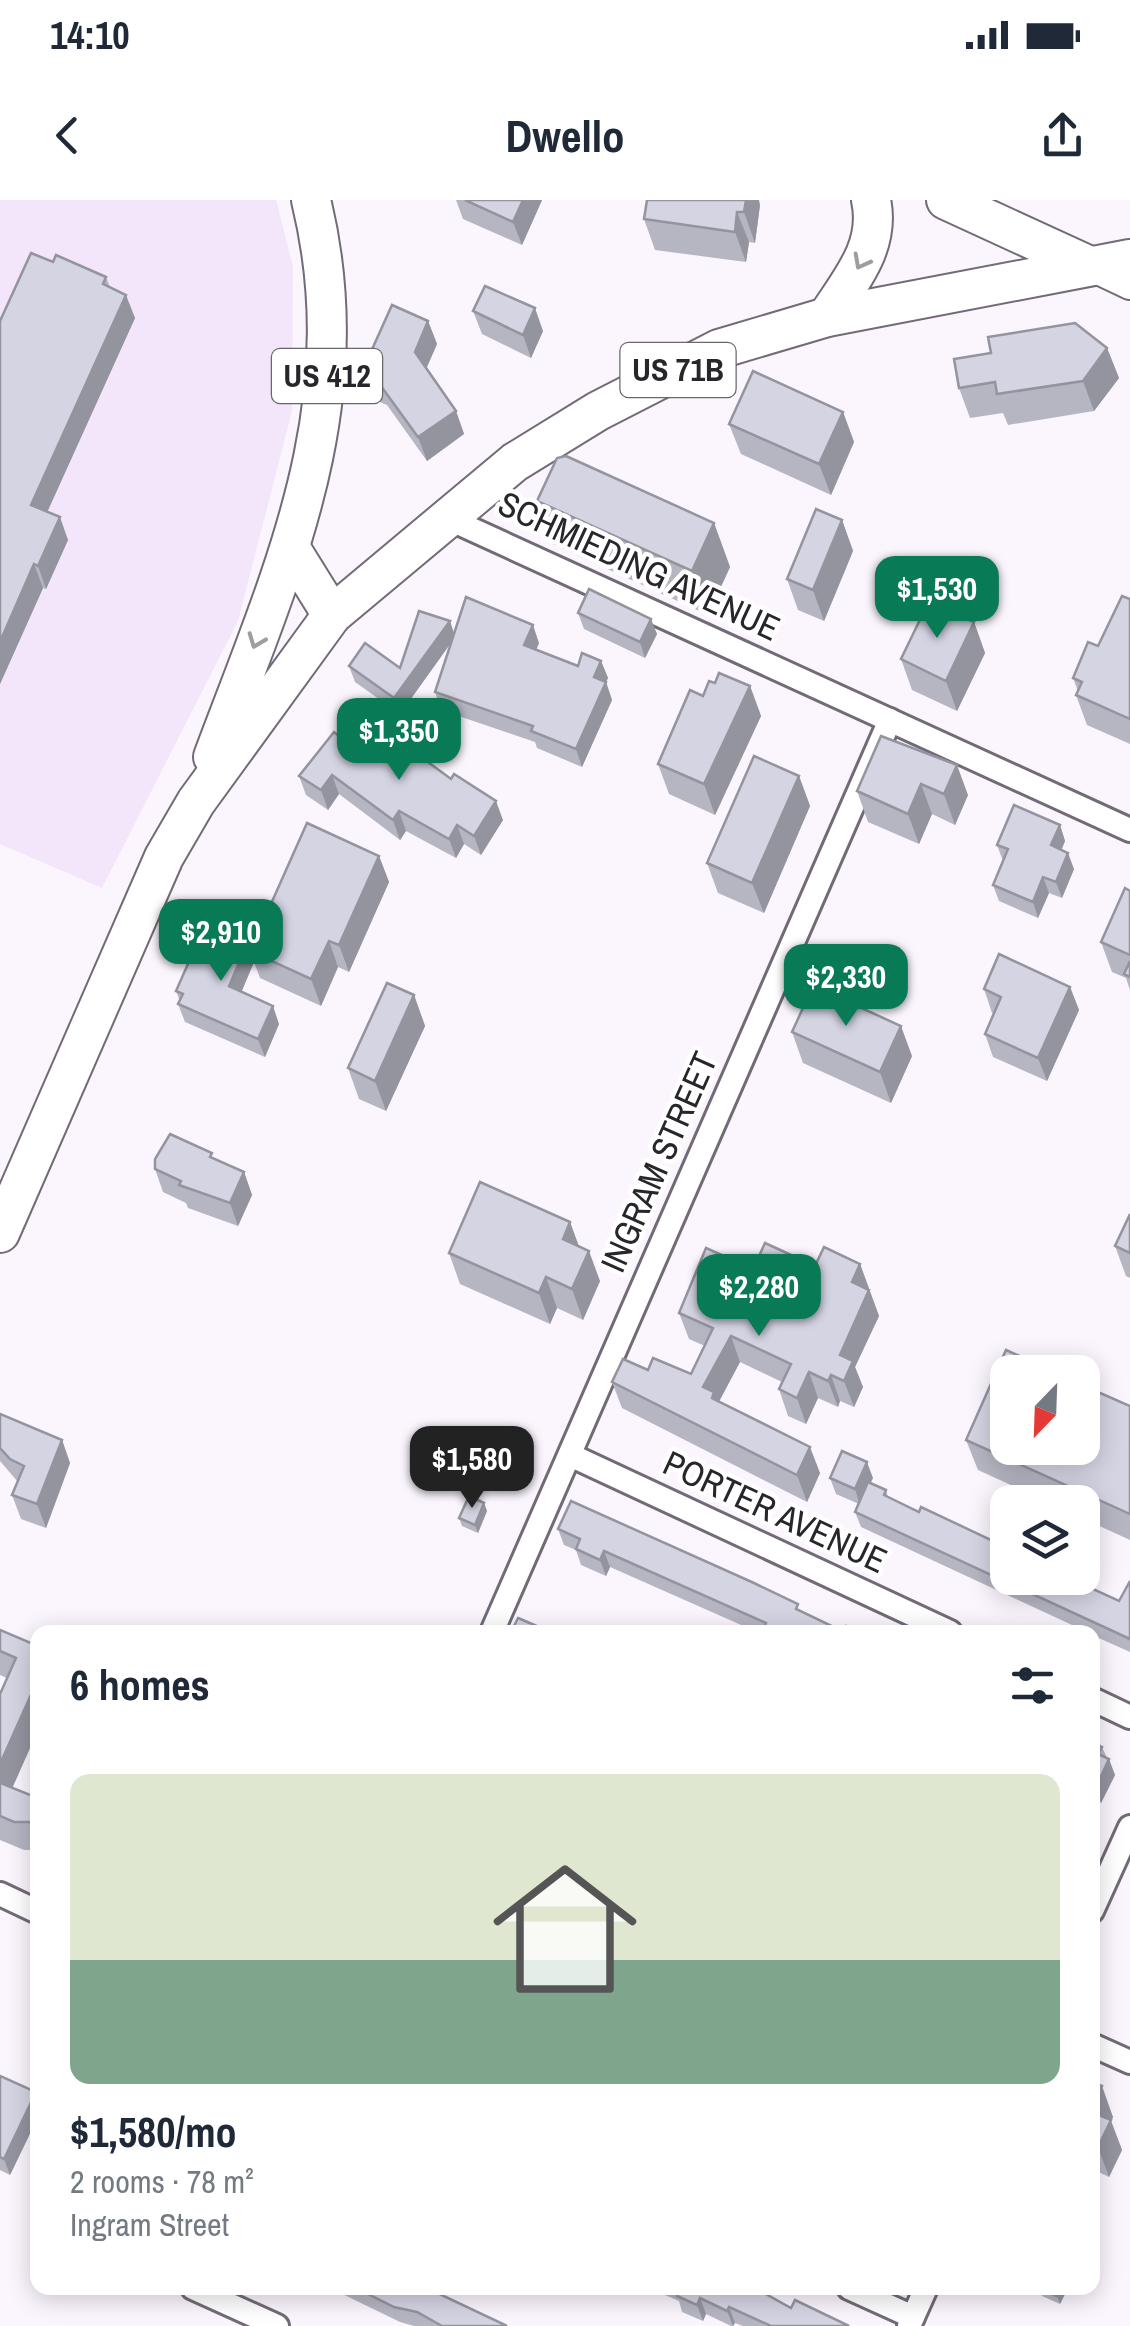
<!DOCTYPE html>
<html lang="en">
<head>
<meta charset="utf-8">
<style>
	body { margin:0; font-family:"Archivo Narrow",sans-serif; background:#f2f2f3; color:#1f2937; height:100vh; display:flex; flex-direction:column; font-size:38px; white-space:nowrap }
	* { box-sizing:border-box; margin:0 }
	p { font-size:32px; color:#747a83 }
	.icon { flex:none; width:55px; height:55px; fill:none; stroke:currentColor; stroke-width:2; stroke-linecap:round; stroke-linejoin:round }
	.map { position:relative; flex:1; overflow:hidden }
	.sheet { position:absolute; left:30px; top:1425px; width:1070px; height:670px; display:flex; flex-direction:column; background:#fff; border-radius:20px; box-shadow:0 5px 25px #0003 }
	.sheet>* { flex:none }
	.needle { width:65px; rotate:203deg }
	.fabs { position:absolute; left:990px; top:1155px; display:grid; gap:20px }
	.fabs a { display:grid; place-items:center; width:110px; height:110px; border-radius:20px; background:#fff; box-shadow:0 5px 25px #0003; font-size:50px }
	.price { position:absolute; translate:-50% -85px; padding:0 22px; border-radius:20px; background:#087a56; color:#fff; font-size:32px; line-height:65px; filter:drop-shadow(0 2px 5px #0008) }
	.price::after { content:''; position:absolute; left:50%; top:60px; width:30px; height:22px; margin-left:-15px; background:inherit; clip-path:polygon(0 0,100% 0,50% 100%) }
	.price.on { background:#222; color:#fff }
	ul { padding:0; list-style:none }
	li { display:grid; align-content:center; gap:20px; height:530px; padding:0 40px }
	li span { display:grid; place-items:center; height:310px; border-radius:20px; color:#555 }
	li>.icon { margin-inline-start:auto }
	span .icon { width:180px; height:180px; fill:#fffc; stroke-width:1 }
	li b { font-size:42px }
	h2 { display:flex; justify-content:space-between; align-items:center; height:120px; padding:0 40px; font-size:42px }
	.status { display:flex; justify-content:space-between; align-items:center; height:70px; padding:0 50px; background:#fff; direction:ltr }
	.status svg { height:28px; fill:currentColor }
	header { display:flex; justify-content:space-between; align-items:center; height:130px; padding:0 40px; background:#fff; font-size:45px; font-weight:800 }
	.map>svg:first-child { display:block }
	.built { fill:#f3e5fa }
	.lines { fill:none; stroke-linecap:round; stroke-linejoin:round }
	.minor-casing { stroke:#726b77; stroke-width:28 }
	.tertiary-casing { stroke:#726b77; stroke-width:32 }
	.trunk-casing { stroke:#726b77; stroke-width:42 }
	.minor { stroke:#fff; stroke-width:22 }
	.tertiary { stroke:#fff; stroke-width:28 }
	.trunk { stroke:#fff; stroke-width:38 }
	.wall { fill:#b6b6c3 }
	.shaded-wall { fill:#94949f }
	.building { fill:#d4d4e3; stroke:#94949f; stroke-width:2.5 }
	.oneway { stroke:#9f9da0 }
	.labels { text-anchor:middle; stroke-width:9; stroke-linejoin:round; paint-order:stroke }
	.shield { fill:#fff; stroke:#69676b; stroke-width:2.5 }
	.shield-label { font-size:32px; font-weight:bold; fill:#29262b }
	.street-label { font-size:35px; fill:#29262b; stroke:#fff }
</style>
</head>
<body>
<div class="status"><b>14:10</b><svg viewBox="0 0 49 12"><path d="M0 12V9h3v3zM5 12V6h3v6zM10 12V3h3v9zM15 12V0h3v12zM26 1h20v11H26zM47 4h2v5h-2z"/></svg></div>
<header><svg class="icon" aria-label="back" viewBox="0 0 24 24"><path d="M15 5l-7 7 7 7"/></svg>Dwello<svg class="icon" aria-label="share" viewBox="0 0 24 24"><path d="M12 15V3M7 8l5-5 5 5M5 13v7h14v-7"/></svg></header>
<div class="map">
<svg width="1130" height="2126" viewBox="0 0 1130 2126">
	<rect width="100%" height="100%" fill="#fbf5fe"/>
	<polygon class="built" points="0,0 276,0 293,67 292,211 238,421 102,688 0,644"/>
	<g class="lines">
		<g class="minor-casing">
			<g id="minor">
				<polyline points="445,317 1130,630"/>
				<polyline points="570,1255 950,1432"/>
				<polyline points="492,1432 890,520"/>
				<polyline points="1092,1499 1130,1517"/>
				<polyline points="0,1694 38,1712"/>
				<polyline points="1092,1711 1130,1627"/>
				<polyline points="1092,1845 1130,1862"/>
				<polyline points="193,2088 277,2126"/>
				<polyline points="849,2088 913,2117"/>
				<polyline points="909,2126 926,2088"/>
			</g>
		</g>
		<g class="tertiary-casing">
			<polyline id="tertiary" points="1090,66 1130,85"/>
		</g>
		<g class="trunk-casing">
			<g id="trunk">
				<polyline points="946,0 1090,66"/>
				<path d="M827 117C851 80 881 46 871 0"/>
				<polyline points="291,349 332,415"/>
				<path d="M213 557C283 370 361 204 311 0"/>
				<polyline points="0,1033 164,657 196,602 332,415 515,262 598,211 719,149 827,117 1130,59"/>
			</g>
		</g>
		<use href="#minor" class="minor"/>
		<use href="#tertiary" class="tertiary"/>
		<use href="#trunk" class="trunk"/>
	</g>
	<g class="wall">
		<polygon points="456,0 542,0 522,45 463,19"/>
		<polygon points="760,5 755,43 749,42 746,62 655,50 644,19"/>
		<polygon points="53,62 106,77 110,87 135,118 47,312 68,340 46,389 43,388 0,484 0,121"/>
		<polygon points="473,111 543,131 531,158 482,134"/>
		<polygon points="428,121 437,144 426,169 456,211 464,234 427,261 387,205 370,198 361,174"/>
		<polygon points="1107,148 1119,178 1094,211 1008,225 1003,213 970,218 959,188"/>
		<polygon points="843,212 854,242 831,295 741,254 729,224"/>
		<polygon points="537,301 714,323 730,367 708,415 553,344"/>
		<polygon points="842,320 853,351 824,421 798,410 787,379"/>
		<polygon points="1130,399 1130,544 1087,525 1076,495 1078,491 1073,478 1098,446"/>
		<polygon points="578,413 657,434 645,458 584,429"/>
		<polygon points="450,421 454,433 539,443 536,450 578,466 601,461 608,478 606,482 612,500 582,567 537,548 535,542 441,510 435,492 451,443 400,514 355,482 349,466 400,468"/>
		<polygon points="974,422 985,453 957,511 912,490 901,459"/>
		<polygon points="750,486 761,516 715,615 669,594 658,564 703,496"/>
		<polygon points="881,536 968,595 955,625 932,614 919,644 868,622 857,591"/>
		<polygon points="340,537 388,552 503,620 481,655 464,644 456,658 406,631 400,640 339,594 328,610 306,595 299,576"/>
		<polygon points="799,576 810,606 764,713 718,693 707,663"/>
		<polygon points="1060,625 1065,641 1061,650 1074,669 1062,698 1049,693 1038,718 999,701 993,685 1003,661 997,645"/>
		<polygon points="379,656 389,682 349,772 338,767 321,806 260,778 254,762 241,792 279,824 265,857 185,822 178,804 180,801 176,791 251,750"/>
		<polygon points="1130,691 1130,790 1126,778 1112,772 1101,742"/>
		<polygon points="1070,787 1079,810 1047,881 993,857 985,834 994,813 992,813 984,789"/>
		<polygon points="414,795 425,826 386,911 359,899 348,868"/>
		<polygon points="792,832 912,856 891,903 803,863"/>
		<polygon points="214,958 244,972 252,995 238,1026 188,1008 186,1003 163,992 155,969"/>
		<polygon points="1130,1014 1130,1078 1126,1076 1115,1046"/>
		<polygon points="570,1022 579,1046 600,1081 583,1120 557,1108 550,1124 460,1084 449,1053"/>
		<polygon points="860,1064 879,1116 855,1167 863,1187 854,1207 840,1201 838,1207 818,1198 806,1224 788,1216 779,1189 782,1182 740,1162 719,1202 820,1273 807,1302 622,1208 612,1182 648,1170 691,1174 705,1146 689,1139 679,1113 753,1069"/>
		<polygon points="1130,1206 1130,1340 1082,1318 1082,1302 1048,1302 978,1270 966,1240"/>
		<polygon points="0,1214 62,1240 70,1263 46,1328 21,1319 12,1295 18,1282 0,1261"/>
		<polygon points="830,1278 873,1278 870,1283 886,1290 888,1297 1119,1401 1130,1381 1130,1452 1092,1435 1092,1432 1087,1432 861,1327 855,1312 859,1304 836,1294"/>
		<polygon points="484,1303 487,1311 478,1333 462,1326 459,1318"/>
		<polygon points="558,1329 801,1412 844,1432 860,1432 757,1432 610,1367 606,1376 581,1365 576,1350 564,1345"/>
		<polygon points="0,1430 38,1446 38,1530 12,1588 38,1598 38,1650 24,1650 0,1640 0,1494 7,1478 0,1475"/>
		<polygon points="1092,1542 1102,1547 1115,1575 1101,1603 1092,1598"/>
		<polygon points="0,1876 36,1892 38,1895 38,1917 10,1975 0,1970"/>
		<polygon points="1092,1882 1113,1917 1111,1921 1122,1950 1109,1977 1092,1969"/>
		<polygon points="330,2088 427,2088 507,2126 414,2126 400,2122"/>
		<polygon points="652,2088 755,2088 791,2108 849,2126 743,2126 735,2123 733,2126 731,2126 706,2114 703,2121 682,2112 679,2101 653,2090"/>
		<polygon points="1039,2088 1068,2088 1060,2104 1042,2096"/>
	</g>
	<g class="shaded-wall">
		<polygon points="523,0 542,0 522,45 513,22"/>
		<polygon points="746,0 759,0 760,5 755,43 744,12"/>
		<polygon points="737,12 749,42 746,62 735,32"/>
		<polygon points="126,95 135,118 40,328 31,305"/>
		<polygon points="535,108 543,131 531,158 523,135"/>
		<polygon points="428,121 437,144 423,176 415,152"/>
		<polygon points="1107,148 1119,178 1094,211 1083,181"/>
		<polygon points="456,211 464,234 427,261 418,237"/>
		<polygon points="843,212 854,242 831,295 819,264"/>
		<polygon points="60,317 68,340 46,389 38,366"/>
		<polygon points="842,320 853,351 824,421 813,390"/>
		<polygon points="714,323 730,367 708,415 692,371"/>
		<polygon points="34,364 43,388 0,484 0,442"/>
		<polygon points="651,419 657,434 645,458 640,442"/>
		<polygon points="450,421 455,437 400,514 394,498"/>
		<polygon points="974,422 985,453 957,511 946,481"/>
		<polygon points="533,425 539,443 531,462 524,445"/>
		<polygon points="601,461 608,478 606,482 612,500 582,567 576,549 594,477"/>
		<polygon points="750,486 761,516 715,615 704,584"/>
		<polygon points="957,565 968,595 955,625 944,594"/>
		<polygon points="332,575 339,594 328,610 321,590"/>
		<polygon points="799,576 810,606 764,713 752,683"/>
		<polygon points="921,584 932,614 919,644 908,614"/>
		<polygon points="496,601 503,620 481,655 474,636"/>
		<polygon points="399,611 406,631 400,640 393,620"/>
		<polygon points="457,625 464,644 456,658 449,639"/>
		<polygon points="1060,625 1065,641 1057,661 1051,645"/>
		<polygon points="1068,653 1074,669 1062,698 1056,682"/>
		<polygon points="379,656 389,682 349,772 339,745"/>
		<polygon points="1043,677 1049,693 1038,718 1033,702"/>
		<polygon points="329,741 338,767 321,806 311,779"/>
		<polygon points="248,742 254,762 236,805 229,786"/>
		<polygon points="1070,787 1079,810 1047,881 1038,858"/>
		<polygon points="414,795 425,826 386,911 375,881"/>
		<polygon points="273,806 279,824 265,857 258,839"/>
		<polygon points="901,826 912,856 891,903 880,872"/>
		<polygon points="244,972 252,995 238,1026 230,1003"/>
		<polygon points="570,1022 581,1053 563,1039"/>
		<polygon points="589,1051 600,1081 583,1120 572,1089"/>
		<polygon points="860,1064 879,1116 855,1167 863,1187 854,1207 844,1181 840,1155 852,1082"/>
		<polygon points="546,1077 557,1108 550,1124 539,1093"/>
		<polygon points="731,1136 740,1162 718,1203 724,1218 703,1187"/>
		<polygon points="809,1172 818,1198 806,1224 797,1198"/>
		<polygon points="831,1175 840,1201 838,1207 828,1181"/>
		<polygon points="62,1240 70,1263 46,1328 37,1304"/>
		<polygon points="810,1247 820,1273 807,1302 797,1275"/>
		<polygon points="867,1262 873,1278 860,1305 855,1289"/>
		<polygon points="484,1303 487,1311 478,1333 475,1325"/>
		<polygon points="604,1351 610,1367 606,1376 600,1360"/>
		<polygon points="38,1479 38,1530 3,1609 0,1601 0,1564"/>
		<polygon points="1109,1559 1115,1575 1101,1603 1096,1587"/>
		<polygon points="1102,1886 1113,1917 1111,1921 1122,1950 1109,1977 1098,1947 1092,1916 1092,1906"/>
		<polygon points="36,1892 38,1917 10,1975 4,1959"/>
		<polygon points="1061,2088 1068,2088 1060,2104 1057,2096"/>
		<polygon points="700,2098 706,2114 703,2121 697,2105"/>
		<polygon points="729,2107 735,2123 733,2126 727,2111"/>
	</g>
	<g class="building">
		<polygon points="465,0 523,0 513,22"/>
		<polygon points="647,0 746,0 744,12 737,12 735,32 644,19"/>
		<polygon points="31,53 53,62 56,55 106,77 103,84 126,95 31,305 60,317 38,366 34,364 0,442 0,121"/>
		<polygon points="485,86 535,108 523,135 473,111"/>
		<polygon points="392,105 428,121 415,152 456,211 418,237 378,182 361,174"/>
		<polygon points="1075,123 1107,148 1083,181 997,194 995,182 959,188 954,159 991,153 988,137"/>
		<polygon points="753,171 843,212 819,264 729,224"/>
		<polygon points="566,256 714,323 692,371 537,301 557,258"/>
		<polygon points="816,309 842,320 813,390 787,379"/>
		<polygon points="589,389 651,419 640,442 578,413"/>
		<polygon points="1122,396 1130,399 1130,519 1076,495 1082,482 1073,478 1088,442 1098,446"/>
		<polygon points="466,397 533,425 524,445 578,466 582,453 601,461 594,477 606,482 576,549 531,531 533,526 435,492"/>
		<polygon points="928,403 974,422 946,481 901,459"/>
		<polygon points="419,411 450,421 394,498 349,466 365,443 400,468"/>
		<polygon points="719,473 750,486 704,584 658,564 690,490 703,496 709,481 715,483"/>
		<polygon points="350,523 388,552 398,540 451,579 454,574 496,601 474,636 457,625 449,639 399,611 393,620 332,575 321,590 299,576 334,532 340,537"/>
		<polygon points="881,536 957,565 944,594 921,584 908,614 857,591"/>
		<polygon points="754,556 799,576 752,683 707,663"/>
		<polygon points="1014,605 1060,625 1051,645 1068,653 1056,682 1043,677 1033,702 993,685 1008,649 997,645"/>
		<polygon points="307,623 379,656 339,745 329,741 311,779 250,751"/>
		<polygon points="1125,688 1130,691 1130,755 1101,742"/>
		<polygon points="206,723 248,742 229,786 273,806 258,839 178,804 183,794 176,791"/>
		<polygon points="999,754 1070,787 1038,858 985,834 1001,797 984,789"/>
		<polygon points="1130,761 1130,777 1124,774"/>
		<polygon points="387,783 414,795 375,881 348,868"/>
		<polygon points="813,786 901,826 880,872 792,832"/>
		<polygon points="170,934 212,953 210,957 244,972 230,1003 179,985 181,981 155,969 155,959"/>
		<polygon points="480,982 570,1022 563,1039 589,1051 572,1089 546,1077 539,1093 449,1053"/>
		<polygon points="1130,1014 1130,1053 1115,1046"/>
		<polygon points="765,1043 815,1066 824,1047 860,1064 852,1082 869,1090 840,1155 853,1161 844,1181 831,1175 828,1181 809,1172 797,1198 779,1189 791,1164 731,1136 703,1187 714,1192 712,1198 810,1247 797,1275 612,1182 623,1159 648,1170 653,1158 691,1174 713,1128 679,1113 706,1048 753,1069"/>
		<polygon points="1006,1150 1055,1172 1008,1172 1008,1248 1082,1248 1082,1185 1130,1206 1130,1314 966,1240"/>
		<polygon points="0,1214 62,1240 37,1304 12,1295 24,1266 10,1259 0,1248"/>
		<polygon points="842,1251 867,1262 855,1289 830,1278"/>
		<polygon points="868,1282 886,1290 884,1295 919,1312 921,1307 1008,1348 1008,1378 1069,1378 1119,1401 1130,1381 1130,1439 855,1312"/>
		<polygon points="469,1296 484,1303 475,1325 459,1318"/>
		<polygon points="571,1301 754,1383 798,1404 796,1409 844,1432 846,1426 860,1432 769,1432 763,1430 766,1423 604,1351 600,1360 576,1349 580,1339 558,1329"/>
		<polygon points="518,1418 539,1427 537,1432 511,1432"/>
		<polygon points="0,1430 38,1446 38,1479 0,1564 0,1494 16,1458 0,1451"/>
		<polygon points="1092,1542 1102,1547 1098,1554 1109,1559 1096,1587 1092,1585"/>
		<polygon points="0,1583 38,1598 38,1626 29,1622 14,1622 0,1616"/>
		<polygon points="0,1876 36,1892 4,1959 0,1957"/>
		<polygon points="1092,1882 1102,1886 1092,1906"/>
		<polygon points="1092,1912 1111,1920 1098,1947 1092,1944"/>
		<polygon points="356,2088 427,2088 507,2126 442,2126 417,2112 394,2107"/>
		<polygon points="678,2088 755,2088 791,2108 795,2100 849,2126 771,2126 729,2107 727,2111 700,2098 697,2105 677,2096 680,2089"/>
		<polygon points="1039,2088 1061,2088 1057,2096"/>
	</g>
	<defs><path id="oneway-chevron" d="M-2-3.5L2.5 0L-2 3.5" fill="none" stroke-width="1.6" stroke-linecap="round" stroke-linejoin="round" transform="scale(2.5)"/></defs>
	<g class="oneway">
		<use href="#oneway-chevron" transform="translate(861 62) rotate(118)"/>
		<use href="#oneway-chevron" transform="translate(256 441) rotate(111)"/>
	</g>
	<g class="labels">
		<g class="shield">
			<rect x="620.5" y="143" width="115" height="54" rx="8"/>
			<rect x="272" y="149" width="110" height="54" rx="8"/>
		</g>
		<g class="shield-label">
			<text x="678" y="181">US 71B</text>
			<text x="327" y="187">US 412</text>
		</g>
		<g class="street-label">
			<text transform="translate(639 366) rotate(25)" y="12">SCHMIEDING AVENUE</text>
			<text transform="translate(659 962) rotate(-66)" y="12">INGRAM STREET</text>
			<text transform="translate(775 1312) rotate(25)" y="12">PORTER AVENUE</text>
		</g>
	</g>
</svg>
<div class="fabs">
<a><svg class="needle" viewBox="-14 -14 28 28"><path d="M0-13l5 13h-10z" fill="#e53935"/><path d="M0 13l5-13h-10z" fill="#747a83"/></svg></a>
<a><svg class="icon" aria-label="layers" viewBox="0 0 24 24"><path d="M12 4l9 5-9 5-9-5zM3 14l9 5 9-5"/></svg></a>
</div>
<b class="price" style="left:937px;top:441px">$1,530</b>
<b class="price" style="left:399px;top:583px">$1,350</b>
<b class="price" style="left:221px;top:784px">$2,910</b>
<b class="price" style="left:846px;top:829px">$2,330</b>
<b class="price" style="left:759px;top:1139px">$2,280</b>
<b class="price on" style="left:472px;top:1311px">$1,580</b>
<section class="sheet">
<h2>6 homes<svg class="icon" aria-label="filters" viewBox="0 0 24 24"><path d="M4 7h16M4 17h16"/><circle cx="9" cy="7" r="2"/><circle cx="15" cy="17" r="2"/></svg></h2>
<ul>
<li><span style="background:linear-gradient(#dfe7d0 60%,#7fa58c 0)"><svg class="icon" aria-label="home" viewBox="0 0 24 24"><path d="M3 11l9-7 9 7M6 9v11h12V9"/></svg></span><div><b>$1,580/mo</b><p>2 rooms · 78 m²</p><p>Ingram Street</p></div></li>
</ul>
</section>
</div>
</body>
</html>
